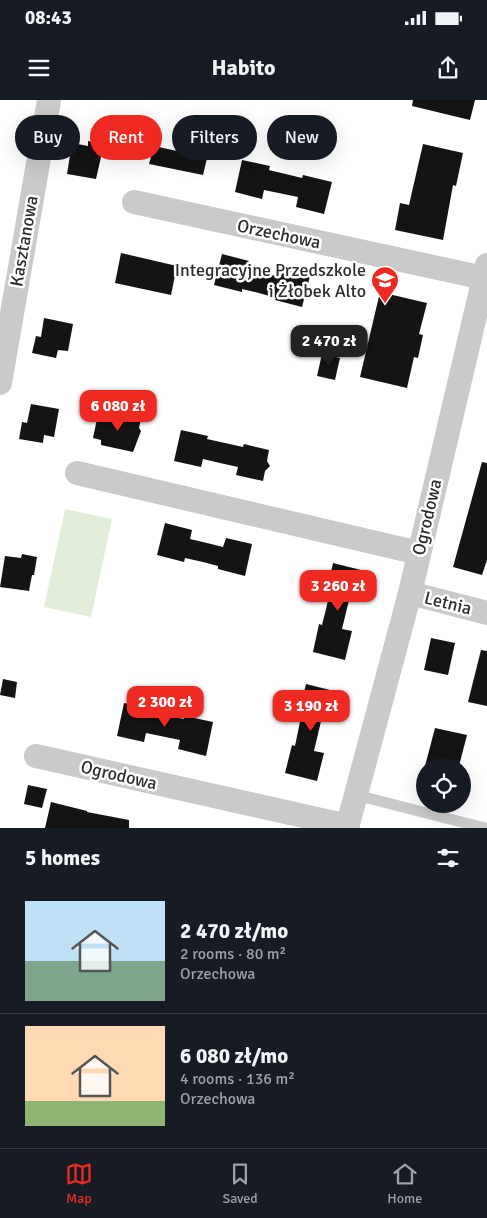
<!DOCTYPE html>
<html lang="en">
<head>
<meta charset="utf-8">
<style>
	body { margin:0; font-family:Signika,sans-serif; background:#20242c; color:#f1f3f6; height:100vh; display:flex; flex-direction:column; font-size:19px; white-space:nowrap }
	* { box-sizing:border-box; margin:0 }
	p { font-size:16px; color:#9ea1a6 }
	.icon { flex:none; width:28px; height:28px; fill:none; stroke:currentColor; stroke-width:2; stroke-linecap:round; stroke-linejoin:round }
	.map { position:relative; height:728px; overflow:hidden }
	.details { display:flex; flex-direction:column; background:#171b24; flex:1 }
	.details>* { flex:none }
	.guide { position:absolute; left:15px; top:15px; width:458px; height:45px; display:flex; gap:10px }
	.controls { position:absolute; left:416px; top:658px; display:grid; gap:10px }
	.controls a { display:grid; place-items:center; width:55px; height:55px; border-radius:50%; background:#171b24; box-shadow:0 5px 20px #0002; font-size:25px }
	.price { position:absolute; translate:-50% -42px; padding:0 11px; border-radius:10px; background:#ef2a23; color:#fff; font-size:16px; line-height:32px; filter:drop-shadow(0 1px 2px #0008) }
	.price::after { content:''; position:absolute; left:50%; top:30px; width:15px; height:11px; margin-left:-8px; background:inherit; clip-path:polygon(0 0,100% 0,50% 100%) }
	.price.on { background:#222; color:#fff }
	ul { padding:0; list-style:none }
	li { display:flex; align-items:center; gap:15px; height:125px; padding:0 25px }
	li+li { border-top:1px solid #363941 }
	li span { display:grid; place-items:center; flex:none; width:140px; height:100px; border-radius:0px; color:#555 }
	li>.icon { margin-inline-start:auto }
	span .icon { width:60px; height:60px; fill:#fffc; stroke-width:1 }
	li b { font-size:21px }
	h2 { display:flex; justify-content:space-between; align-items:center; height:60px; padding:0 25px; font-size:21px }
	.chip { padding:0 18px; border-radius:22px; background:#171b24; box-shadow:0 5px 20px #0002; font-size:18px; line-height:45px }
	.chip.on { background:#ef2a23; color:#fff }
	.status { display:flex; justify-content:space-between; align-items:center; height:35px; padding:0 25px; background:#171b24; direction:ltr }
	.status svg { height:14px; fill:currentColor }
	header { display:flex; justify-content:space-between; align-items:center; height:65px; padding:0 25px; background:#171b24; font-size:22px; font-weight:800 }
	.tab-bar { display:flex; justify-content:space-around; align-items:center; height:70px; border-top:1px solid #363941; background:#171b24; font-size:14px; color:#9ea1a6 }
	.tab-bar a { display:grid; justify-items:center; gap:2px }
	.tab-bar .on { color:#ef2a23 }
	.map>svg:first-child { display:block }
	.green { fill:#e1ecd9 }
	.building { fill:#141414 }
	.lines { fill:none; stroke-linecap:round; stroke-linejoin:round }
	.lane { stroke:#cacaca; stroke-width:11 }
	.street { stroke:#cacaca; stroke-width:24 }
	.labels { text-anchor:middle; stroke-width:5; stroke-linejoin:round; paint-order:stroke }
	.street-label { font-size:18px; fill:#2d2d2d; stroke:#fff }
	.poi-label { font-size:18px; fill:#2d2d2d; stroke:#fff; text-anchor:end }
</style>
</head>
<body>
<div class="status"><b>08:43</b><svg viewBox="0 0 49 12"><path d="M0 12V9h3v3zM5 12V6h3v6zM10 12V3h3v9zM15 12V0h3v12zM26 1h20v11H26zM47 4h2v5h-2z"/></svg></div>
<header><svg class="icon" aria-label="menu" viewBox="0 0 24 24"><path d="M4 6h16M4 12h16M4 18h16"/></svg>Habito<svg class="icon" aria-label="share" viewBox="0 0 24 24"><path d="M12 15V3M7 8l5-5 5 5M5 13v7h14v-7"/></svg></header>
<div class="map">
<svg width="487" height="728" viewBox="0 0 487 728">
	<rect width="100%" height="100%" fill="#fff"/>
	<polygon class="green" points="65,409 112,419 91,517 44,507"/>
	<g class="building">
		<polygon points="413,0 475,0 470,20 412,6"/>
		<polygon points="196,29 213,33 203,75 149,64 154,46 177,51 180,40 193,42"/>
		<polygon points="88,41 104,44 96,79 67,74 72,43 88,46"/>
		<polygon points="423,44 463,53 456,86 453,85 443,140 395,130 400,103 409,105"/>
		<polygon points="242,60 270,66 269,70 302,78 303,75 332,82 324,114 296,107 298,97 264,90 262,99 235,92"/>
		<polygon points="121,153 177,166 171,195 115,183"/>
		<polygon points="222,154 249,161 247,170 281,177 283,169 310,176 302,207 275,200 276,198 259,193 242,189 242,192 214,185"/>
		<polygon points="380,192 427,203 419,234 423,235 418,258 414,257 407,288 360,277"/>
		<polygon points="44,218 73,224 68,251 58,250 56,258 32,253 36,236 41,237"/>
		<polygon points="322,254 340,258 335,280 317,276"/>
		<polygon points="31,304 59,309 54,337 44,335 43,343 19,339 22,322 27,323"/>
		<polygon points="109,312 141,319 139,328 141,331 133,352 101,345 101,340 93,338 97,319 107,322"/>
		<polygon points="181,330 208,336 207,339 243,347 244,344 269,350 267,361 270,366 265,371 263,381 236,375 238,367 220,363 203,359 201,367 174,361"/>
		<polygon points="482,362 487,363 487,460 482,475 453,467"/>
		<polygon points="165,423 192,430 190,439 207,443 223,447 226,438 252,444 245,476 218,469 218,466 203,462 185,458 184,462 157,455"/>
		<polygon points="22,454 37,457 34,475 32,475 29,491 0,487 5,456 21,458"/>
		<polygon points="333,463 365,471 359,498 350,496 342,529 352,531 345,560 313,552 319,524 322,525 326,509 330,492 327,491"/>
		<polygon points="431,538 455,543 448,575 424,570"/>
		<polygon points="481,550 487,551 487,606 468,602"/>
		<polygon points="3,579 17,582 15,598 0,595"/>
		<polygon points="306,584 338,592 331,619 322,617 314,651 324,653 317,681 285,673 292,645 295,646 302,612 299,612"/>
		<polygon points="124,603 152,609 151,612 167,616 184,619 185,616 213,622 206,656 178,649 180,640 146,633 144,642 117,636"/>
		<polygon points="435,628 467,635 459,666 425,666"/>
		<polygon points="28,685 47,689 42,708 24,704"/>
		<polygon points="51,702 87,711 87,712 129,720 129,728 45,728"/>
	</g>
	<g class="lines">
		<polyline class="lane" points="356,695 485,728"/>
		<g class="street">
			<polyline points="134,102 484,178"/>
			<polyline points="0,283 49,0"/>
			<polyline points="77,373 419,453"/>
			<polyline points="410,493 487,513"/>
			<polyline points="36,656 348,726"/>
			<polyline points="347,728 410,493 487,165"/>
		</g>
	</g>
	<defs>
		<g id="school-pin" transform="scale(1.4375)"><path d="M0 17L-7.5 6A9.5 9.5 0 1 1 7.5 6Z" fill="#ef2a23" stroke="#fff"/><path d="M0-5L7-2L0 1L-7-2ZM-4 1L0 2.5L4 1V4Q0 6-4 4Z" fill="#fff"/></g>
	</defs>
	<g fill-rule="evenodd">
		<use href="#school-pin" x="385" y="180"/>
	</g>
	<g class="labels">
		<g class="street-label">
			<text transform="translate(279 134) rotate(12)" y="6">Orzechowa</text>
			<text transform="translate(24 141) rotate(-80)" y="6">Kasztanowa</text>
			<text transform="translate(427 417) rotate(-77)" y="6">Ogrodowa</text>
			<text transform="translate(448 503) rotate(14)" y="6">Letnia</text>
			<text transform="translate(119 675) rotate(13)" y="6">Ogrodowa</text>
		</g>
		<g class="poi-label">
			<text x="366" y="176">Integracyjne Przedszkole<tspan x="366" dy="21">i Żłobek Alto</tspan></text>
		</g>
	</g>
</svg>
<div class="controls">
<a><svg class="icon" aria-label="locate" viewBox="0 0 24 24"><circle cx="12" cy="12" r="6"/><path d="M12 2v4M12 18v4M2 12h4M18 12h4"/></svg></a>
</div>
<b class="price on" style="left:329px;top:267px">2 470 zł</b>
<b class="price" style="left:118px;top:332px">6 080 zł</b>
<b class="price" style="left:338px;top:512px">3 260 zł</b>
<b class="price" style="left:165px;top:628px">2 300 zł</b>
<b class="price" style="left:311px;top:632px">3 190 zł</b>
<div class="guide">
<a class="chip">Buy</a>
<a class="chip on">Rent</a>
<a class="chip">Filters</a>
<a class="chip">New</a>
</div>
</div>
<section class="details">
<h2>5 homes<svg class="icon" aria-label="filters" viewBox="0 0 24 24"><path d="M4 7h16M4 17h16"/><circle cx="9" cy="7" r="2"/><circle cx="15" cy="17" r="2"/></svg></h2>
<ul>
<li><span style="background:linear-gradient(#bfe0f5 60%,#7fa58c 0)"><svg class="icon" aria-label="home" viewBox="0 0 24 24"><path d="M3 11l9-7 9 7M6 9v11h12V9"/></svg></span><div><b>2 470 zł/mo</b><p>2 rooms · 80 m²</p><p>Orzechowa</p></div></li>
<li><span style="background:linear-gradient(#ffd9b3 75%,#8fb573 0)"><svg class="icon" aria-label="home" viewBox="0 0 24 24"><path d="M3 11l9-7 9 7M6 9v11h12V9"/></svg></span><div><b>6 080 zł/mo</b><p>4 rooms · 136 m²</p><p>Orzechowa</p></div></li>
</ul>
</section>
<nav class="tab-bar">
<a class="on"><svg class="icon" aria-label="map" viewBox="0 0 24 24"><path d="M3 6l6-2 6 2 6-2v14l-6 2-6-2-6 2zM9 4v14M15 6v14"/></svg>Map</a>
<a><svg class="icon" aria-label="saved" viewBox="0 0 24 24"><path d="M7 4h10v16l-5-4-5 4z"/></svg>Saved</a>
<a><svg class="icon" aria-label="home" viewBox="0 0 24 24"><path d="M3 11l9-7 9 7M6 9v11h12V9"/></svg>Home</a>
</nav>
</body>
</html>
